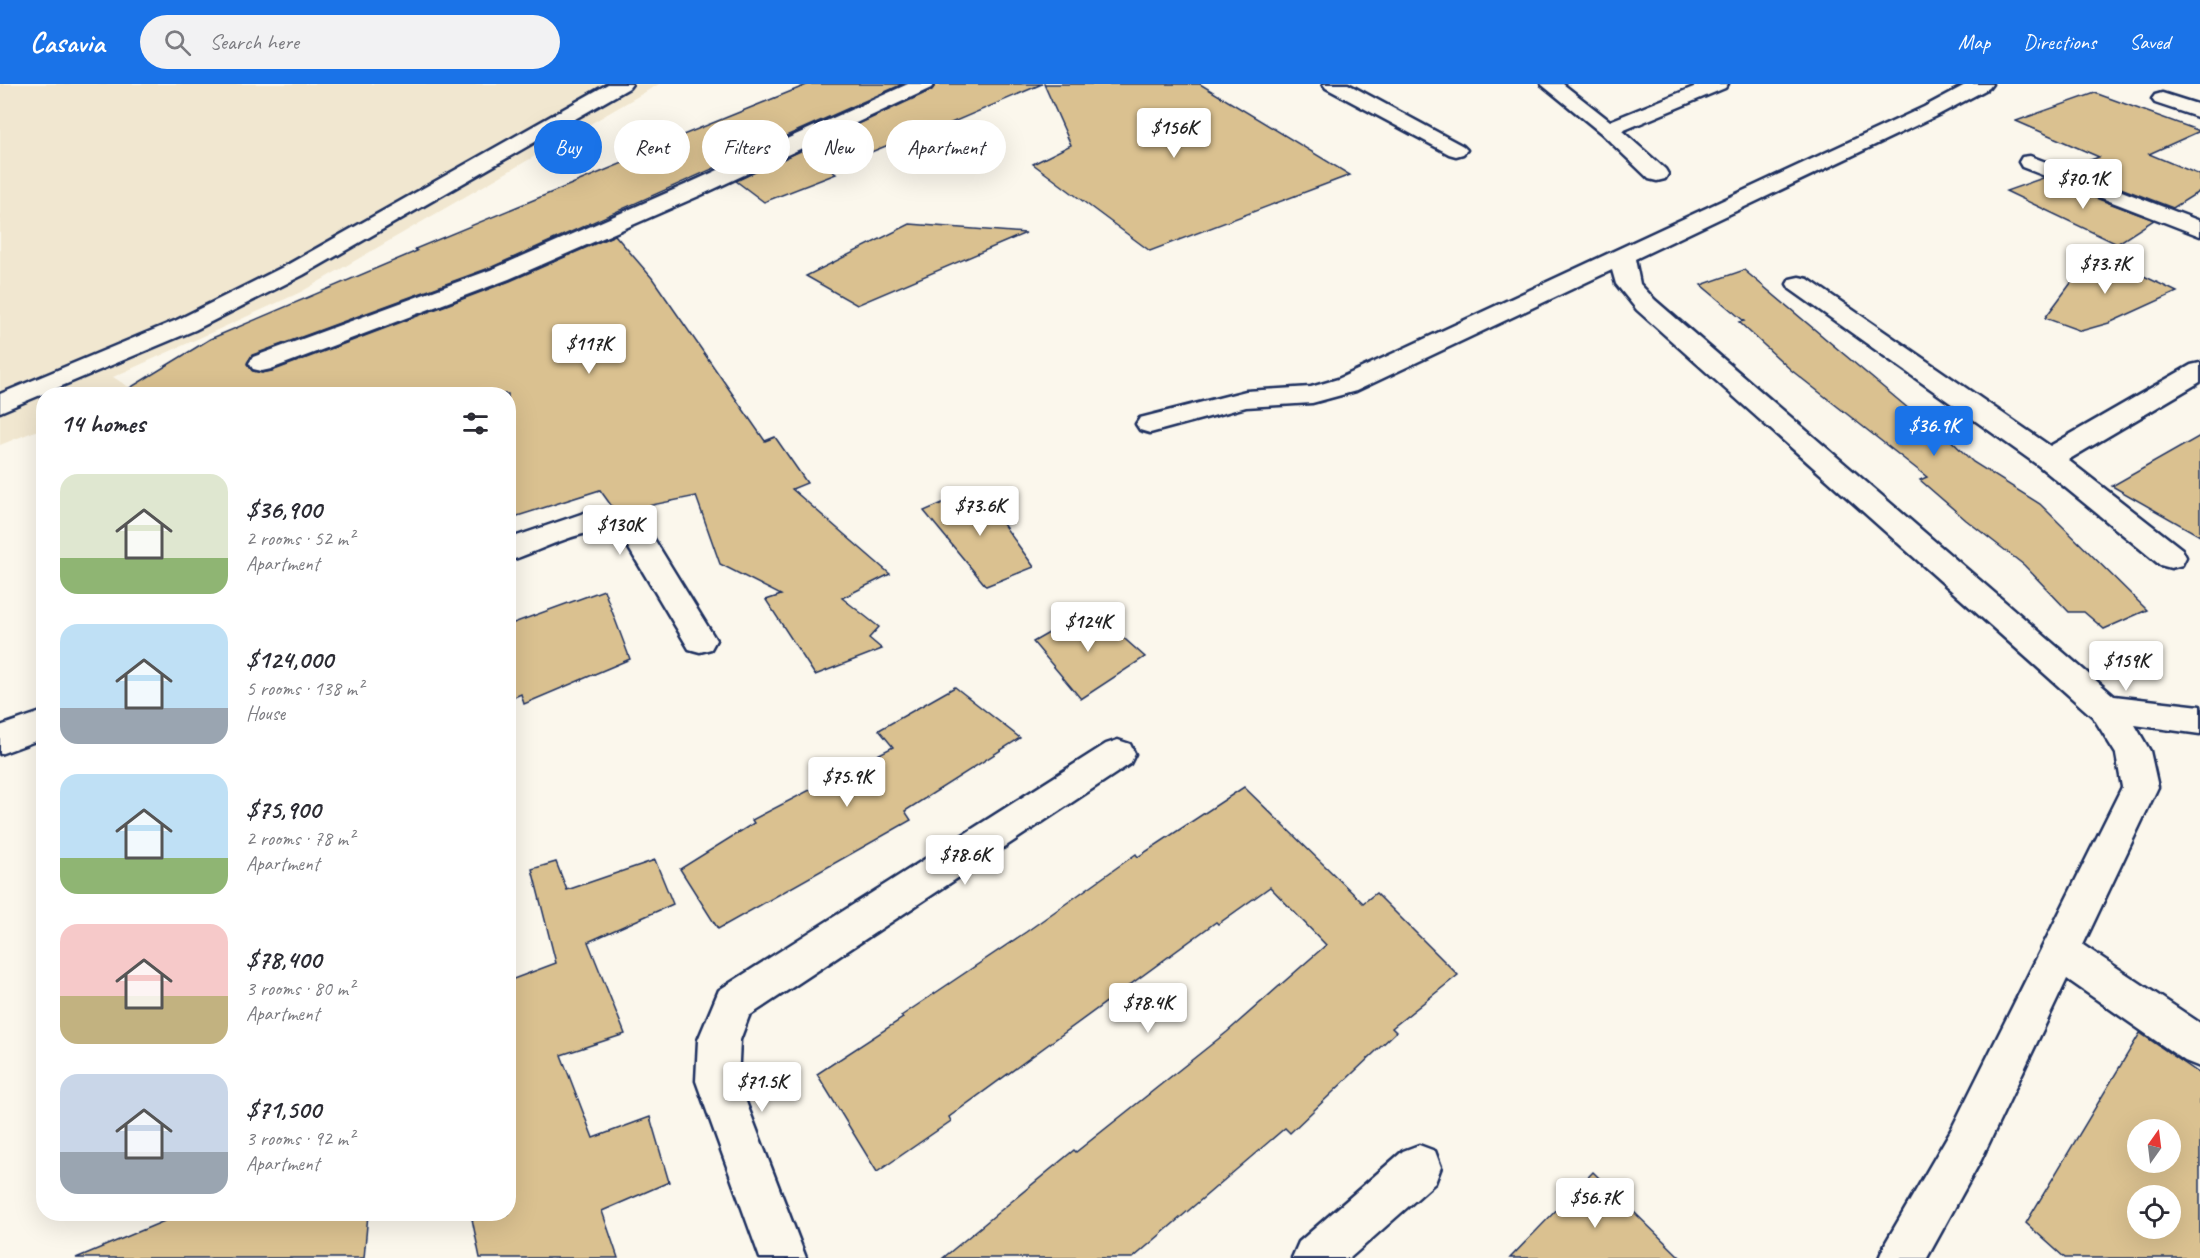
<!DOCTYPE html>
<html lang="en">
<head>
<meta charset="utf-8">
<style>
	body { margin:0; font-family:Caveat,sans-serif; background:#f2f2f3; color:#2b2b33; height:100vh; display:flex; flex-direction:column; font-size:22px; white-space:nowrap }
	* { box-sizing:border-box; margin:0 }
	p { font-size:20px; color:#7c7c81 }
	.icon { flex:none; width:33px; height:33px; fill:none; stroke:currentColor; stroke-width:2; stroke-linecap:round; stroke-linejoin:round }
	.map { position:relative; flex:1; overflow:hidden }
	.sheet { position:absolute; left:36px; top:303px; width:480px; height:834px; display:flex; flex-direction:column; background:#fff; border-radius:24px; box-shadow:0 6px 24px #0002 }
	.sheet>* { flex:none }
	.top-card { position:absolute; left:534px; top:36px; width:570px; height:54px; display:flex; gap:12px }
	.needle { width:39px; rotate:14deg }
	.controls { position:absolute; left:2127px; top:1035px; display:grid; gap:12px }
	.controls a { display:grid; place-items:center; width:54px; height:54px; border-radius:50%; background:#fff; box-shadow:0 6px 24px #0002; font-size:30px }
	.price { position:absolute; translate:-50% -51px; padding:0 14px; border-radius:6px; background:#fff; color:#222; font-size:20px; line-height:39px; filter:drop-shadow(0 2px 3px #0008) }
	.price::after { content:''; position:absolute; left:50%; top:36px; width:18px; height:14px; margin-left:-9px; background:inherit; clip-path:polygon(0 0,100% 0,50% 100%) }
	.price.on { background:#1a73e8; color:#fff }
	ul { padding:0; list-style:none }
	li { display:flex; align-items:center; gap:18px; height:150px; padding:0 24px }
	li span { display:grid; place-items:center; flex:none; width:168px; height:120px; border-radius:18px; color:#555 }
	li>.icon { margin-inline-start:auto }
	span .icon { width:72px; height:72px; fill:#fffc; stroke-width:1 }
	li b { font-size:26px }
	h2 { display:flex; justify-content:space-between; align-items:center; height:72px; padding:0 24px; font-size:26px }
	.pill { padding:0 21px; border-radius:27px; background:#fff; box-shadow:0 6px 24px #0002; font-size:21px; line-height:54px }
	.pill.on { background:#1a73e8; color:#fff }
	header { display:flex; align-items:center; gap:36px; box-sizing:border-box; height:84px; padding:0 30px; background:#1a73e8; color:#fff }
	header strong { font-size:28px }
	nav { display:flex; gap:33px; margin-inline-start:auto; font-size:21px }
	.search { width:420px; height:54px; background:#f2f2f3; display:flex; align-items:center; gap:15px; box-sizing:border-box; padding:0 21px; border-radius:33px; color:#7c7c81; font-size:22px }
	.map>svg:first-child { display:block }
	.built { fill:#f1e7d0 }
	.building { fill:#dac190; stroke:#1b2f5e; stroke-width:1.5; fill-rule:evenodd }
	.lines { fill:none; stroke-linecap:round; stroke-linejoin:round }
	.minor-casing { stroke:#1b2f5e; stroke-width:5 }
	.minor { fill:#fbf7ec; fill-rule:evenodd }
</style>
</head>
<body>
<header>
<strong>Casavia</strong>
<div class="search"><svg class="icon" aria-label="search" viewBox="0 0 24 24"><circle cx="10" cy="10" r="6"/><path d="M15 15l6 6"/></svg>Search here</div>
<nav><a>Map</a><a>Directions</a><a>Saved</a></nav>
</header>
<div class="map">
<svg width="2200" height="1174" viewBox="0 0 2200 1174">
	<rect width="100%" height="100%" fill="#fbf7ec"/>
	<filter id="ink" filterUnits="userSpaceOnUse"><feTurbulence type="fractalNoise" baseFrequency=".0167" numOctaves="2"/><feDisplacementMap in="SourceGraphic" scale="12" xChannelSelector="R" yChannelSelector="G"/><feConvolveMatrix kernelMatrix="1 2 1 2 8 2 1 2 1" color-interpolation-filters="sRGB"/></filter>
	<g filter="url(#ink)">
		<polygon class="built" points="0,0 659,0 301,208 113,293 135,307 126,310 44,310 43,344 0,361"/>
		<g class="building">
			<polygon points="809,0 903,0 492,183 252,271 247,280 253,287 262,289 272,287 510,197 615,151 652,194 765,357 775,353 807,399 792,405 890,490 842,514 879,543 869,554 882,565 815,591 766,516 781,511 720,480 696,412 623,427 613,424 600,406 508,435 508,310 120,310 210,255 417,167 415,165 635,74 631,72"/>
			<polygon points="936,0 1042,0 923,51 918,49 829,85 836,90 764,118 736,97 932,6"/>
			<polygon points="1044,0 1200,0 1350,91 1150,167 1033,80 1071,61"/>
			<polygon points="2095,9 2200,47 2149,70 2200,91 2200,107 2173,124 2068,84 2099,73 2016,37"/>
			<polygon points="2043,94 2154,136 2117,160 2006,107"/>
			<polygon points="910,140 1026,149 857,221 806,192"/>
			<polygon points="2094,168 2177,208 2109,239 2081,247 2045,234"/>
			<polygon points="1744,186 1922,336 1928,334 1973,378 2040,420 2147,526 2104,545 2084,528 2069,528 2024,481 1966,436 1920,396 1927,393 1791,286 1739,238 1744,237 1701,201"/>
			<polygon points="2200,352 2200,452 2112,402"/>
			<polygon points="977,404 1034,483 986,502 924,427"/>
			<polygon points="604,506 630,575 524,620 521,610 508,616 508,541"/>
			<polygon points="1091,525 1145,573 1081,615 1033,558"/>
			<polygon points="955,603 1020,654 905,727 911,736 718,845 680,785 754,739 752,736 893,663 879,646"/>
			<polygon points="1244,703 1363,819 1376,809 1458,891 1392,944 1396,948 1290,1049 1285,1044 1133,1174 943,1174 1074,1066 1076,1068 1227,948 1326,861 1270,803 1218,840 1216,838 949,1033 951,1037 877,1088 817,990 903,934 901,932 1026,848 1136,770 1138,773"/>
			<polygon points="655,776 673,820 588,858 625,950 561,971 593,1054 650,1033 669,1098 602,1127 618,1174 480,1174 471,1130 508,1130 508,897 556,879 532,785 556,778 567,806"/>
			<path d="M2140 949 2200 990V1174H2065L2026 1139ZM2138 1046H2170V1078H2138ZM2138 1112H2170V1144H2138Z"/>
			<polygon points="1593,1088 1681,1174 1510,1174"/>
			<polygon points="181,1130 368,1130 364,1174 76,1174"/>
		</g>
		<g class="lines">
			<g class="minor-casing">
				<g id="minor">
					<polygon points="608,0 632,0 629,4 303,191 195,246 0,328 0,310 177,236 287,181"/>
					<polygon points="908,0 934,0 931,4 701,111 509,195 271,285 262,287 253,285 249,279 253,273 493,185 685,101"/>
					<polygon points="1323,0 1348,0 1463,62 1467,66 1463,70 1456,72 1449,70 1326,4"/>
					<polygon points="1541,0 1563,0 1610,37 1701,0 1728,0 1725,4 1622,47 1665,85 1668,90 1665,95 1657,97 1649,95 1601,49"/>
					<polygon points="1967,0 1992,0 1989,4 1938,31 1635,175 1640,200 1655,216 2114,612 2200,622 2200,650 2135,641 2150,667 2158,703 2083,861 2200,939 2200,983 2185,977 2067,895 1981,1076 1927,1174 1879,1174 1886,1158 1951,1046 2122,703 2116,670 2093,633 1637,226 1616,200 1612,186 1356,307 1312,319 1246,323 1150,349 1140,346 1136,340 1140,334 1246,307 1311,303 1338,295 1924,23"/>
					<polygon points="2162,9 2200,21 2200,34 2155,19 2152,15 2155,11"/>
					<polygon points="2030,72 2200,137 2200,152 2022,83 2019,78 2022,73"/>
					<polygon points="1799,193 1808,195 2050,362 2191,281 2200,279 2200,298 2068,376 2182,465 2186,473 2182,481 2171,484 2160,481 2039,382 1790,205 1787,200 1790,195"/>
					<path d="M614 426 643 437 716 556 711 565 700 568 689 565 621 451C590 437 540 468 508 477V455L587 428Z"/>
					<polygon points="44,627 44,654 0,670 0,642"/>
					<polygon points="1118,656 1130,660 1135,670 1130,680 749,932 740,956 738,997 806,1174 760,1174 696,997 698,956 719,906 1106,660"/>
					<polygon points="1419,1061 1435,1067 1441,1083 1435,1099 1350,1174 1292,1174 1299,1158 1403,1067"/>
				</g>
			</g>
			<use href="#minor" class="minor"/>
		</g>
	</g>
</svg>
<div class="controls">
<a><svg class="needle" viewBox="-14 -14 28 28"><path d="M0-13l5 13h-10z" fill="#e53935"/><path d="M0 13l5-13h-10z" fill="#7c7c81"/></svg></a>
<a><svg class="icon" aria-label="locate" viewBox="0 0 24 24"><circle cx="12" cy="12" r="6"/><path d="M12 2v4M12 18v4M2 12h4M18 12h4"/></svg></a>
</div>
<b class="price" style="left:1174px;top:75px">$156K</b>
<b class="price" style="left:2083px;top:126px">$70.1K</b>
<b class="price" style="left:2105px;top:211px">$73.7K</b>
<b class="price" style="left:589px;top:291px">$117K</b>
<b class="price on" style="left:1934px;top:373px">$36.9K</b>
<b class="price" style="left:980px;top:453px">$73.6K</b>
<b class="price" style="left:620px;top:472px">$130K</b>
<b class="price" style="left:1088px;top:569px">$124K</b>
<b class="price" style="left:2126px;top:608px">$159K</b>
<b class="price" style="left:847px;top:724px">$75.9K</b>
<b class="price" style="left:965px;top:802px">$78.6K</b>
<b class="price" style="left:1148px;top:950px">$78.4K</b>
<b class="price" style="left:762px;top:1029px">$71.5K</b>
<b class="price" style="left:1595px;top:1145px">$56.7K</b>
<div class="top-card">
<a class="pill on">Buy</a>
<a class="pill">Rent</a>
<a class="pill">Filters</a>
<a class="pill">New</a>
<a class="pill">Apartment</a>
</div>
<section class="sheet">
<h2>14 homes<svg class="icon" aria-label="filters" viewBox="0 0 24 24"><path d="M4 7h16M4 17h16"/><circle cx="9" cy="7" r="2"/><circle cx="15" cy="17" r="2"/></svg></h2>
<ul>
<li><span style="background:linear-gradient(#dfe7d0 70%,#8fb573 0)"><svg class="icon" aria-label="home" viewBox="0 0 24 24"><path d="M3 11l9-7 9 7M6 9v11h12V9"/></svg></span><div><b>$36,900</b><p>2 rooms · 52 m²</p><p>Apartment</p></div></li>
<li><span style="background:linear-gradient(#bfe0f5 70%,#9aa5b1 0)"><svg class="icon" aria-label="home" viewBox="0 0 24 24"><path d="M3 11l9-7 9 7M6 9v11h12V9"/></svg></span><div><b>$124,000</b><p>5 rooms · 138 m²</p><p>House</p></div></li>
<li><span style="background:linear-gradient(#bfe0f5 70%,#8fb573 0)"><svg class="icon" aria-label="home" viewBox="0 0 24 24"><path d="M3 11l9-7 9 7M6 9v11h12V9"/></svg></span><div><b>$75,900</b><p>2 rooms · 78 m²</p><p>Apartment</p></div></li>
<li><span style="background:linear-gradient(#f6c9c9 60%,#c2b280 0)"><svg class="icon" aria-label="home" viewBox="0 0 24 24"><path d="M3 11l9-7 9 7M6 9v11h12V9"/></svg></span><div><b>$78,400</b><p>3 rooms · 80 m²</p><p>Apartment</p></div></li>
<li><span style="background:linear-gradient(#c9d6e8 65%,#9aa5b1 0)"><svg class="icon" aria-label="home" viewBox="0 0 24 24"><path d="M3 11l9-7 9 7M6 9v11h12V9"/></svg></span><div><b>$71,500</b><p>3 rooms · 92 m²</p><p>Apartment</p></div></li>
</ul>
</section>
</div>
</body>
</html>
